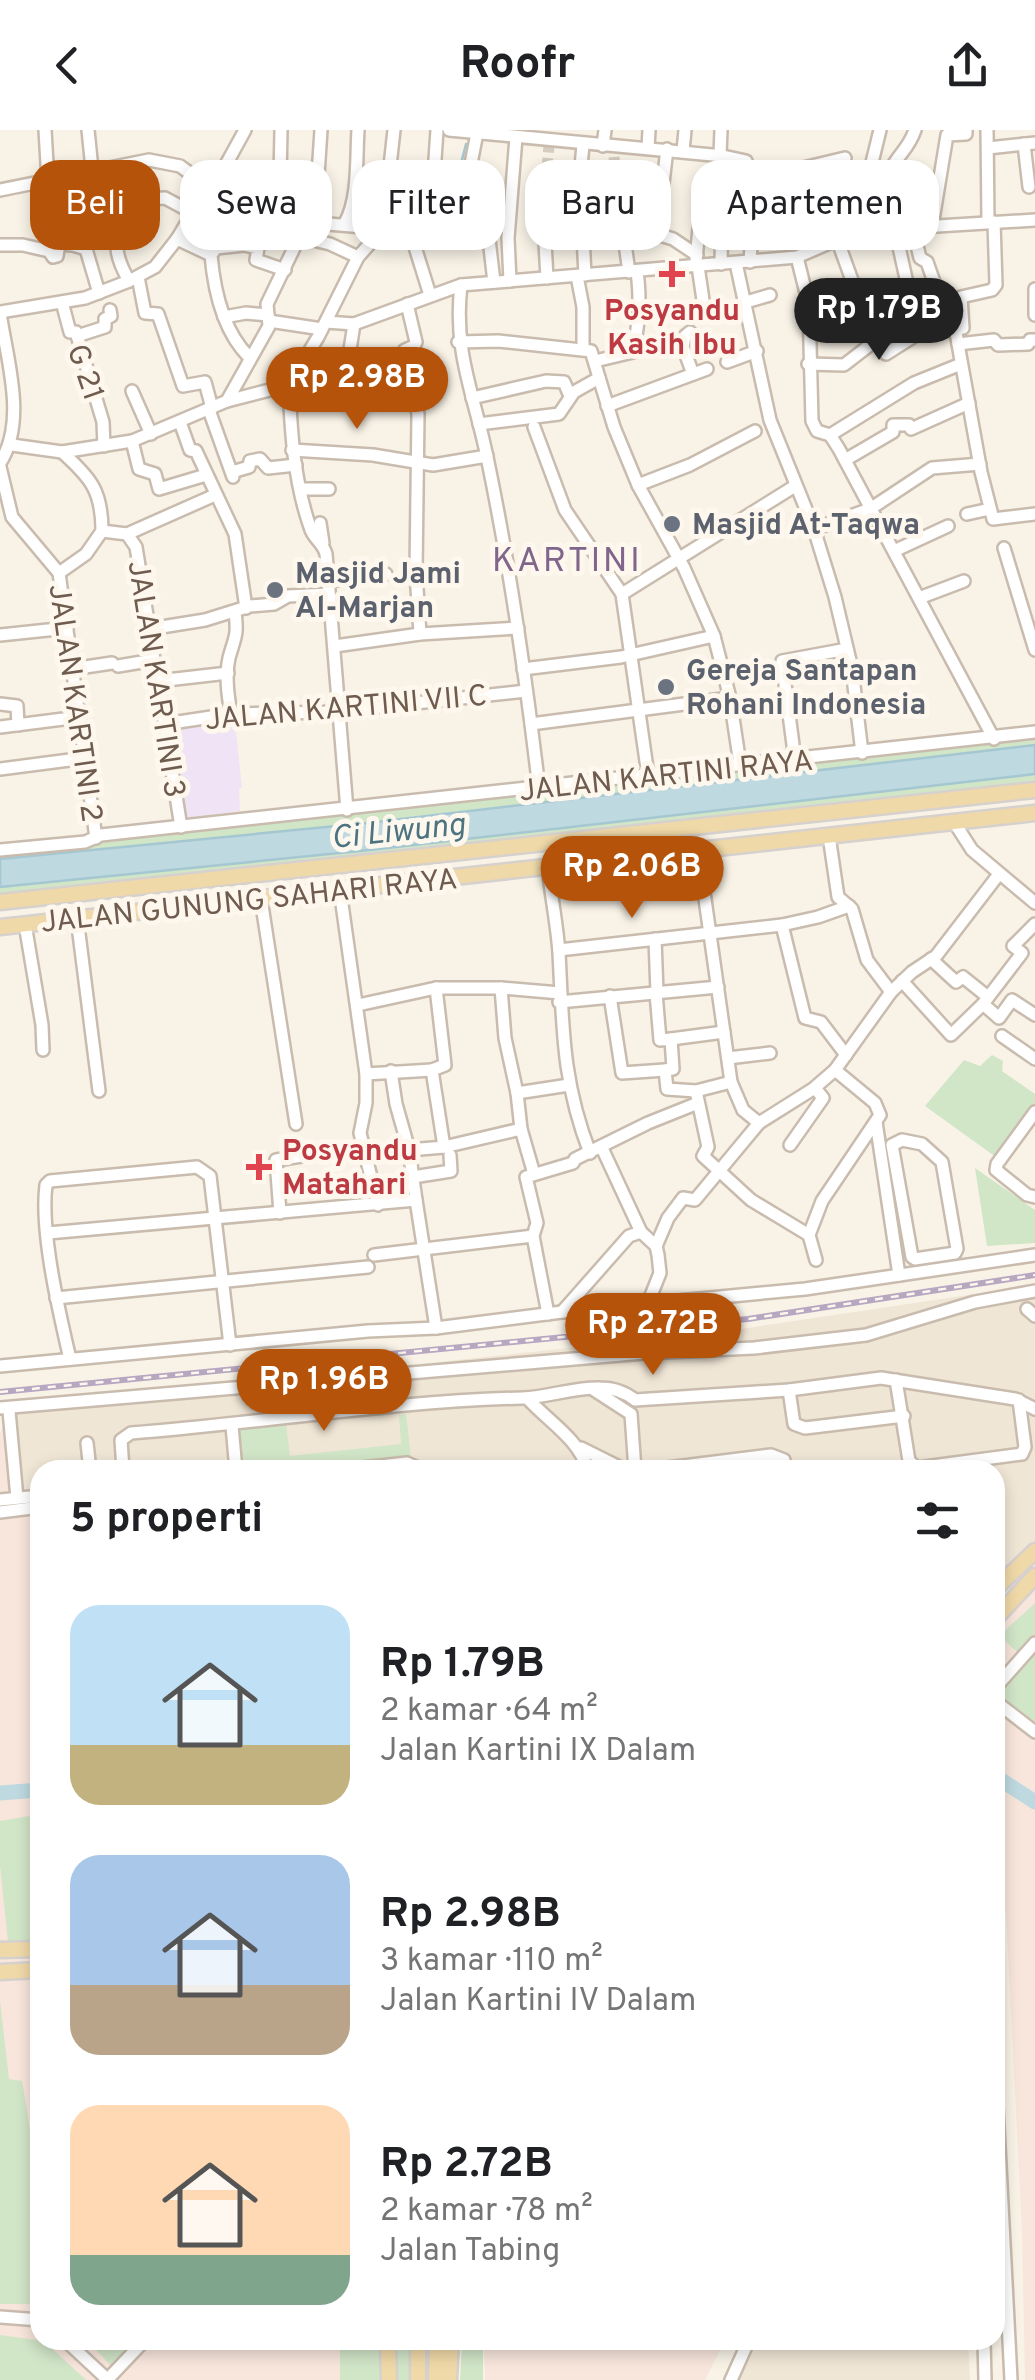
<!DOCTYPE html>
<html lang="id">
<head>
<meta charset="utf-8">
<style>
	body { margin:0; font-family:Overpass,sans-serif; background:#f6f6f6; color:#202124; height:100vh; display:flex; flex-direction:column; font-size:38px; white-space:nowrap }
	* { box-sizing:border-box; margin:0 }
	p { font-size:32px; color:#757577 }
	.icon { flex:none; width:55px; height:55px; fill:none; stroke:currentColor; stroke-width:2; stroke-linecap:round; stroke-linejoin:round }
	.map { position:relative; flex:1; overflow:hidden }
	.details { position:absolute; left:30px; top:1330px; width:975px; height:890px; display:flex; flex-direction:column; background:#fff; border-radius:30px; box-shadow:0 5px 15px #0003 }
	.details>* { flex:none }
	.guide { position:absolute; left:30px; top:30px; width:975px; height:90px; display:flex; gap:20px }
	.price { position:absolute; translate:-50% -85px; padding:0 22px; border-radius:35px; background:#b45309; color:#fff; font-size:32px; line-height:65px; filter:drop-shadow(0 2px 5px #0008) }
	.price::after { content:''; position:absolute; left:50%; top:60px; width:30px; height:22px; margin-left:-15px; background:inherit; clip-path:polygon(0 0,100% 0,50% 100%) }
	.price.on { background:#222; color:#fff }
	ul { padding:0; list-style:none }
	li { display:flex; align-items:center; gap:30px; height:250px; padding:0 40px }
	li span { display:grid; place-items:center; flex:none; width:280px; height:200px; border-radius:30px; color:#555 }
	li>.icon { margin-inline-start:auto }
	span .icon { width:120px; height:120px; fill:#fffc; stroke-width:1 }
	li b { font-size:42px }
	h2 { display:flex; justify-content:space-between; align-items:center; height:120px; padding:0 40px; font-size:42px }
	.pill { padding:0 35px; border-radius:30px; background:#fff; box-shadow:0 5px 15px #0003; font-size:35px; line-height:90px }
	.pill.on { background:#b45309; color:#fff }
	header { display:flex; justify-content:space-between; align-items:center; height:130px; padding:0 40px; background:#fff; font-size:45px; font-weight:700 }
	.map>svg:first-child { display:block }
	.residential { fill:#f0e6d6 }
	.commercial { fill:#f8e6dc }
	.education { fill:#f0e3f6 }
	.green { fill:#d1e5c7 }
	.water { fill:#bed9e0; stroke:#a5c7d1; stroke-width:2.5 }
	.lines { fill:none; stroke-linecap:round; stroke-linejoin:round }
	.stream { stroke:#a5c7d1; stroke-width:2.5 }
	.river { stroke:#bed9e0; stroke-width:15 }
	.minor-tunnel { stroke:#d6cdc1; stroke-width:11; stroke-dasharray:11 5.5; stroke-linecap:butt }
	.minor-casing { stroke:#c9bcae; stroke-width:16 }
	.major-casing { stroke:#d7d1ce; stroke-width:19 }
	.minor { stroke:#fff; stroke-width:11 }
	.major { stroke:#f0d9a8; stroke-width:14 }
	.rail-casing { stroke:#b7a7c1; stroke-width:6 }
	.rail { stroke:#fdf7ed; stroke-width:2.5; stroke-dasharray:8; stroke-linecap:butt }
	.health-dot { fill:#e0444e; stroke:#fdf7ed; stroke-width:4 }
	.worship-dot { fill:#6b7280; stroke:#fdf7ed; stroke-width:4 }
	.labels { text-anchor:middle; stroke-width:10; stroke-linejoin:round; paint-order:stroke }
	.health-label { font-size:30px; font-weight:bold; fill:#be3a42; stroke:#fdf7ed }
	.street-label { font-size:30px; fill:#6f5c4f; stroke:#fdf7ed }
	.worship-label { font-size:30px; font-weight:bold; fill:#5b616d; stroke:#fdf7ed; text-anchor:start }
	.water-label { font-size:32px; font-style:italic; fill:#4c7480; stroke:#fdf7ed }
	.quarter-label { font-size:35px; letter-spacing:2.5px; fill:#81668c; stroke:#fdf7ed }
</style>
</head>
<body>
<header><svg class="icon" aria-label="back" viewBox="0 0 24 24"><path d="M15 5l-7 7 7 7"/></svg>Roofr<svg class="icon" aria-label="share" viewBox="0 0 24 24"><path d="M12 15V3M7 8l5-5 5 5M5 13v7h14v-7"/></svg></header>
<div class="map">
<svg width="1035" height="2250" viewBox="0 0 1035 2250">
	<rect width="100%" height="100%" fill="#f9f3e7"/>
	<g class="residential">
		<polygon points="1035,1155 1035,1459 995,1438 995,1340 40,1340 40,1361 21,1363 12,1278 734,1200"/>
		<polygon points="759,2210 968,2210 970,2250 738,2250"/>
	</g>
	<g class="commercial">
		<polygon points="12,1278 21,1363 40,1361 40,2210 387,2210 386,2250 0,2250 0,1303"/>
		<polygon points="995,1438 1035,1459 1035,2250 1025,2250 1022,2102 1006,1783 995,1759"/>
		<polygon points="484,2210 725,2210 705,2250 485,2250"/>
	</g>
	<polygon class="education" points="235,592 242,658 239,659 240,681 184,688 171,600"/>
	<g class="green">
		<polygon points="1035,603 1035,615 341,695 0,730 0,720"/>
		<polygon points="1035,644 1035,660 0,772 0,757 386,718"/>
		<polygon points="992,925 1003,931 1002,941 1035,964 1035,986 1000,1030 925,976 964,930 980,936"/>
		<polygon points="975,1038 1035,1080 1035,1113 987,1116"/>
		<polygon points="406,1284 411,1328 296,1340 241,1340 237,1299 286,1294 290,1326 401,1314 399,1285"/>
		<polygon points="1035,1473 1035,1594 996,1565 1025,1529 999,1506"/>
		<polygon points="40,1684 40,1809 8,1812 0,1735 0,1691"/>
		<path d="M0 1871 9 1949 22 1951C36 2024 40 2100 40 2174H0Z"/>
		<polygon points="0,2205 44,2211 86,2250 0,2250"/>
		<polygon points="87,2210 138,2210 114,2239"/>
		<rect x="340" y="2210" width="78" height="40"/>
		<polygon points="462,2210 483,2210 483,2250 460,2250"/>
	</g>
	<polygon class="water" points="1035,615 1035,644 370,720 0,757 0,729 367,693"/>
	<g class="lines">
		<polyline class="stream" points="436,74 458,46 466,14"/>
		<g class="river">
			<polyline points="995,1646 1035,1672"/>
			<polyline points="0,1663 40,1660"/>
		</g>
		<g class="minor-tunnel">
			<polyline points="614,27 616,50"/>
			<polyline points="547,39 549,15"/>
		</g>
		<g class="minor-casing">
			<g id="minor">
				<polyline points="45,0 48,51"/>
				<polyline points="88,0 92,39"/>
				<polyline points="449,0 723,26 746,31 749,39 782,43 845,28"/>
				<polyline points="987,0 988,92"/>
				<polyline points="477,3 469,44 469,86 471,91 487,92 494,152"/>
				<polyline points="1024,14 1029,57"/>
				<polyline points="583,15 580,47 585,145"/>
				<polyline points="603,16 605,0"/>
				<polyline points="648,18 649,0"/>
				<polyline points="988,18 1035,13"/>
				<polyline points="667,19 657,104 673,109 697,125"/>
				<polyline points="683,21 685,0"/>
				<polyline points="720,25 721,0"/>
				<polyline points="547,39 543,77 547,148"/>
				<polyline points="616,50 629,142"/>
				<path d="M217 51C231 63 247 64 264 58L266 47 280 48 281 0"/>
				<polyline points="839,55 840,77 836,84 845,106"/>
				<polyline points="0,60 149,30 180,36 210,58"/>
				<polyline points="86,67 110,68 112,71 165,68 193,83"/>
				<polyline points="202,67 235,86 410,101"/>
				<path d="M119 71C122 109 107 112 129 151"/>
				<polyline points="305,89 316,75 321,0"/>
				<path d="M345 93C359 68 356 29 358 0"/>
				<polyline points="932,96 947,5 966,4 966,0"/>
				<polyline points="913,98 920,128 927,132 940,169 950,169 981,342 993,389 1035,384"/>
				<path d="M893 99C890 82 885 50 894 34 902 21 909 17 915 0"/>
				<polyline points="410,101 432,73 437,0"/>
				<polyline points="410,101 430,165"/>
				<polyline points="868,101 867,53 880,0"/>
				<polyline points="297,106 330,114 358,127"/>
				<polyline points="177,109 211,125"/>
				<polyline points="0,115 23,115 49,121 53,127 57,126 59,114 73,115 79,81 86,67 82,42"/>
				<polyline points="73,115 86,119 99,163"/>
				<polyline points="797,127 809,175 812,291 817,301 830,305 839,319 994,609"/>
				<polyline points="696,129 701,78"/>
				<polyline points="750,132 753,85 747,83 761,40"/>
				<polyline points="736,133 770,290 814,399 835,467 852,539 862,623"/>
				<polyline points="721,134 723,26"/>
				<polyline points="698,136 704,177"/>
				<polyline points="577,146 583,177 583,218"/>
				<polyline points="138,147 145,183 158,184 183,256 205,252 212,278"/>
				<polyline points="510,151 508,108 516,7"/>
				<path d="M461 155C453 222 474 264 487 327 510 437 526 548 539 659"/>
				<polyline points="1035,159 1035,185"/>
				<polyline points="62,172 70,202 76,202 103,292 104,316"/>
				<polyline points="746,172 770,165"/>
				<polyline points="407,174 416,212 414,216 405,220 418,284 416,443 420,504"/>
				<polyline points="809,175 857,164 837,109"/>
				<polyline points="0,182 85,168 129,151 155,137 177,109 202,67 217,51 245,0"/>
				<path d="M0 183C7 230 27 291 0 333"/>
				<polyline points="224,187 246,183 268,185"/>
				<polyline points="269,191 322,199"/>
				<polyline points="326,192 354,194 461,155 797,127 857,101 1035,90"/>
				<polyline points="690,202 685,206 683,217 693,244"/>
				<polyline points="77,206 105,197 105,189 111,186 110,180"/>
				<polyline points="458,212 498,211 591,221 614,297 638,355 684,438 714,506 730,568 740,634"/>
				<polyline points="958,214 994,210 998,215 1028,214 1030,210 1035,210"/>
				<polyline points="886,224 916,205 963,198 961,167 992,160 996,155 994,92"/>
				<path d="M249 227C223 201 214 160 211 125L216 118 244 115 258 118 256 130 285 140"/>
				<path d="M595 231 633 222C639 192 641 173 637 141"/>
				<polyline points="727,232 757,221"/>
				<polyline points="808,234 844,235 879,208 878,196 882,183 894,176 890,163 907,153 895,99"/>
				<path d="M289 255C291 303 294 351 310 397 313 409 323 412 326 424L347 680"/>
				<polyline points="290,257 343,264 354,194"/>
				<polyline points="132,261 151,304"/>
				<polyline points="472,268 546,251 564,252 570,266"/>
				<polyline points="227,271 269,196 267,174 294,118 300,90"/>
				<polyline points="607,276 707,239"/>
				<polyline points="209,280 233,347"/>
				<polyline points="180,292 190,320 196,321 235,404 246,478"/>
				<polyline points="479,294 559,284 574,262 599,248"/>
				<polyline points="534,297 565,380 622,464 648,645"/>
				<polyline points="830,305 914,253 961,234"/>
				<polyline points="132,311 139,339 155,344 159,359 206,345"/>
				<polyline points="12,315 62,322 132,311 227,271 289,255 318,207 358,127 383,99 394,0"/>
				<polyline points="292,320 373,325 433,335 487,326"/>
				<polyline points="845,330 893,302 893,295 909,295 911,299 969,273"/>
				<polyline points="0,337 12,387 59,443 96,708"/>
				<polyline points="232,342 249,337 250,331 260,329 268,338 296,335"/>
				<polyline points="638,355 690,335 755,301"/>
				<polyline points="301,359 329,359"/>
				<polyline points="967,384 990,379"/>
				<polyline points="320,393 323,413"/>
				<polyline points="814,399 870,379 932,338 980,334"/>
				<polyline points="102,401 127,404 136,417 181,697"/>
				<polyline points="127,404 215,365"/>
				<polyline points="1004,418 1035,520"/>
				<polyline points="894,421 948,396"/>
				<path d="M59 443 86 424 102 401C102 361 91 348 62 322"/>
				<polyline points="328,451 386,444"/>
				<polyline points="622,464 795,356"/>
				<polyline points="919,468 964,451"/>
				<polyline points="149,499 205,490 250,476 274,474 288,466 329,464"/>
				<polyline points="0,505 67,498"/>
				<polyline points="335,516 420,504 518,498"/>
				<polyline points="118,536 154,530"/>
				<polyline points="72,539 112,533"/>
				<polyline points="523,539 621,527 714,506"/>
				<polyline points="158,551 228,543"/>
				<polyline points="0,574 17,576 18,595"/>
				<path d="M231 584C228 566 225 546 229 528 235 506 238 507 235 482"/>
				<polyline points="165,594 231,584 333,582 526,561"/>
				<polyline points="531,594 730,568"/>
				<polyline points="0,597 79,587"/>
				<polyline points="795,630 782,531 847,519"/>
				<polyline points="0,639 85,628"/>
				<polyline points="954,692 972,720 1035,773"/>
				<polyline points="829,706 838,767 852,779 867,830 891,862"/>
				<polyline points="0,720 85,712 101,705 1035,602"/>
				<polyline points="698,720 731,952 743,980 759,993"/>
				<path d="M548 737C551 766 557 794 559 823 563 898 562 951 590 1023"/>
				<polyline points="340,760 366,944 366,973 360,1003 378,1075"/>
				<polyline points="261,769 296,994"/>
				<polyline points="77,788 99,961"/>
				<polyline points="25,794 42,895 43,920"/>
				<polyline points="782,795 805,888 821,892 846,925"/>
				<polyline points="655,809 657,863"/>
				<polyline points="559,820 782,795 818,787 849,776"/>
				<polyline points="931,829 956,852 963,847 988,867"/>
				<polyline points="902,851 951,905 983,874 999,888 1012,870 1035,885"/>
				<polyline points="501,858 505,908 517,963 569,955"/>
				<polyline points="656,863 660,910 671,909 673,939 665,940 667,959 696,961 708,1017 703,1026 751,1070 809,1105"/>
				<polyline points="610,866 622,943 665,940"/>
				<polyline points="559,872 718,857"/>
				<polyline points="983,874 1022,823 1013,816 1035,794"/>
				<polyline points="358,875 436,858"/>
				<polyline points="1002,906 1035,929"/>
				<polyline points="671,909 724,902"/>
				<polyline points="728,928 770,923"/>
				<polyline points="391,941 396,974 409,1020"/>
				<polyline points="366,944 432,940"/>
				<polyline points="696,961 731,952"/>
				<polyline points="517,963 521,999 534,1044"/>
				<polyline points="1035,982 997,1034 996,1040 1027,1065 1035,1067"/>
				<polyline points="876,992 899,1145"/>
				<polygon points="902,1010 922,1014 942,1032 957,1119 955,1123 915,1129 912,1127 892,1015"/>
				<polyline points="790,1015 823,968 815,958"/>
				<polyline points="444,1017 521,999"/>
				<polyline points="602,1018 641,1102 656,1116 658,1125 660,1143 648,1173"/>
				<polyline points="413,1047 451,1041 450,1025"/>
				<polyline points="416,1070 409,1020 444,1017 432,940 445,935 436,858 501,858 560,863"/>
				<polyline points="280,1083 276,1030 353,1018"/>
				<polyline points="48,1103 416,1070 436,1198"/>
				<polyline points="533,1106 537,1093 526,1047 573,1033 575,1029 648,993 698,973"/>
				<polyline points="656,1116 668,1088 683,1068 695,1070 759,993 813,959 835,940 891,862 912,842 936,826 999,744"/>
				<polyline points="374,1125 533,1106 548,1184"/>
				<polyline points="816,1130 809,1105 822,1071 880,985 875,973 835,940"/>
				<polyline points="56,1168 368,1137"/>
				<polyline points="1027,1179 1035,1186"/>
				<polyline points="562,1182 629,1106 641,1102"/>
				<path d="M70 1229C59 1182 40 1101 46 1055L50 1051 197 1037 210 1046 230 1215"/>
				<polyline points="0,1236 368,1201 436,1198 562,1182 805,1159 1035,1125"/>
				<polyline points="896,1250 909,1331 917,1338 1022,1324 1025,1317 1019,1270"/>
				<polyline points="594,1260 631,1284 635,1340"/>
				<polyline points="789,1260 794,1294 805,1298 904,1286"/>
				<path d="M527 1268C550 1293 578 1308 588 1340"/>
				<polyline points="0,1278 644,1223 754,1218 866,1205 975,1172 1035,1161"/>
				<polyline points="9,1281 17,1368"/>
				<polyline points="232,1296 236,1340"/>
				<polyline points="87,1313 90,1340"/>
				<polyline points="581,1318 625,1340"/>
				<path d="M123 1340 121 1310 131 1303C262 1293 392 1271 523 1268 549 1267 574 1257 600 1258 613 1258 625 1262 635 1270L789 1260 881 1248 1015 1269 1035 1279"/>
				<polyline points="344,1340 407,1333 423,1340"/>
				<polyline points="651,1340 771,1325 784,1330 786,1340"/>
				<polyline points="0,1370 40,1366"/>
				<polyline points="0,1382 40,1377"/>
				<polyline points="995,1558 1035,1513"/>
				<polyline points="995,1571 1035,1602"/>
				<polyline points="995,1937 1011,2250"/>
				<polyline points="0,2187 40,2190"/>
				<polyline points="65,2210 108,2250"/>
				<polyline points="984,2210 985,2250"/>
				<polyline points="108,2249 145,2210"/>
				<polyline points="731,2250 749,2210"/>
			</g>
		</g>
		<g class="major-casing">
			<g id="major">
				<polyline points="0,772 1035,660"/>
				<polyline points="0,797 1035,683"/>
				<polyline points="995,1459 1035,1421"/>
				<polyline points="995,1489 1035,1446"/>
				<polyline points="0,1820 40,1819"/>
				<polyline points="0,1842 40,1840"/>
				<polyline points="388,2210 389,2250"/>
				<polyline points="418,2210 418,2250"/>
				<polyline points="436,2250 437,2210"/>
				<polyline points="449,2250 451,2210"/>
			</g>
		</g>
		<use href="#minor" class="minor"/>
		<use href="#major" class="major"/>
		<g class="rail-casing">
			<polyline id="rail" points="0,1262 748,1189 1035,1145"/>
		</g>
		<use href="#rail" class="rail"/>
	</g>
	<g class="health-dot">
		<path d="M667 129h10v10h10v10h-10v10h-10v-10h-10v-10h10z"/>
		<path d="M254 1022h10v10h10v10h-10v10h-10v-10h-10v-10h10z"/>
	</g>
	<g class="worship-dot">
		<circle cx="672" cy="394" r="10"/>
		<circle cx="275" cy="460" r="10"/>
		<circle cx="666" cy="557" r="10"/>
	</g>
	<g class="labels">
		<g class="health-label">
			<text x="672" y="190">Posyandu<tspan x="672" dy="34">Kasih Ibu</tspan></text>
			<text x="282" y="1030" text-anchor="start">Posyandu<tspan x="282" dy="34">Matahari</tspan></text>
		</g>
		<g class="street-label">
			<text transform="translate(86 242) rotate(71)" y="10">G 21</text>
			<text transform="translate(157 549) rotate(81)" y="10">JALAN KARTINI 3</text>
			<text transform="translate(76 573) rotate(82)" y="10">JALAN KARTINI 2</text>
			<text transform="translate(346 577) rotate(-5)" y="10">JALAN KARTINI VII C</text>
			<text transform="translate(666 645) rotate(-6)" y="10">JALAN KARTINI RAYA</text>
			<text transform="translate(249 770) rotate(-6)" y="10">JALAN GUNUNG SAHARI RAYA</text>
		</g>
		<g class="worship-label">
			<text x="692" y="404">Masjid At-Taqwa</text>
			<text x="295" y="453">Masjid Jami<tspan x="295" dy="34">Al-Marjan</tspan></text>
			<text x="686" y="550">Gereja Santapan<tspan x="686" dy="34">Rohani Indonesia</tspan></text>
		</g>
		<g class="water-label">
			<text transform="translate(398 700) rotate(-6)" y="11">Ci Liwung</text>
		</g>
		<g class="quarter-label">
			<text x="567" y="441">KARTINI</text>
		</g>
	</g>
</svg>
<b class="price on" style="left:879px;top:233px">Rp 1.79B</b>
<b class="price" style="left:357px;top:302px">Rp 2.98B</b>
<b class="price" style="left:632px;top:791px">Rp 2.06B</b>
<b class="price" style="left:653px;top:1248px">Rp 2.72B</b>
<b class="price" style="left:324px;top:1304px">Rp 1.96B</b>
<div class="guide">
<a class="pill on">Beli</a>
<a class="pill">Sewa</a>
<a class="pill">Filter</a>
<a class="pill">Baru</a>
<a class="pill">Apartemen</a>
</div>
<section class="details">
<h2>5 properti<svg class="icon" aria-label="filters" viewBox="0 0 24 24"><path d="M4 7h16M4 17h16"/><circle cx="9" cy="7" r="2"/><circle cx="15" cy="17" r="2"/></svg></h2>
<ul>
<li><span style="background:linear-gradient(#bfe0f5 70%,#c2b280 0)"><svg class="icon" aria-label="home" viewBox="0 0 24 24"><path d="M3 11l9-7 9 7M6 9v11h12V9"/></svg></span><div><b>Rp 1.79B</b><p>2 kamar · 64 m²</p><p>Jalan Kartini IX Dalam</p></div></li>
<li><span style="background:linear-gradient(#a9c7e8 65%,#b9a48a 0)"><svg class="icon" aria-label="home" viewBox="0 0 24 24"><path d="M3 11l9-7 9 7M6 9v11h12V9"/></svg></span><div><b>Rp 2.98B</b><p>3 kamar · 110 m²</p><p>Jalan Kartini IV Dalam</p></div></li>
<li><span style="background:linear-gradient(#ffd9b3 75%,#7fa58c 0)"><svg class="icon" aria-label="home" viewBox="0 0 24 24"><path d="M3 11l9-7 9 7M6 9v11h12V9"/></svg></span><div><b>Rp 2.72B</b><p>2 kamar · 78 m²</p><p>Jalan Tabing</p></div></li>
</ul>
</section>
</div>
</body>
</html>
